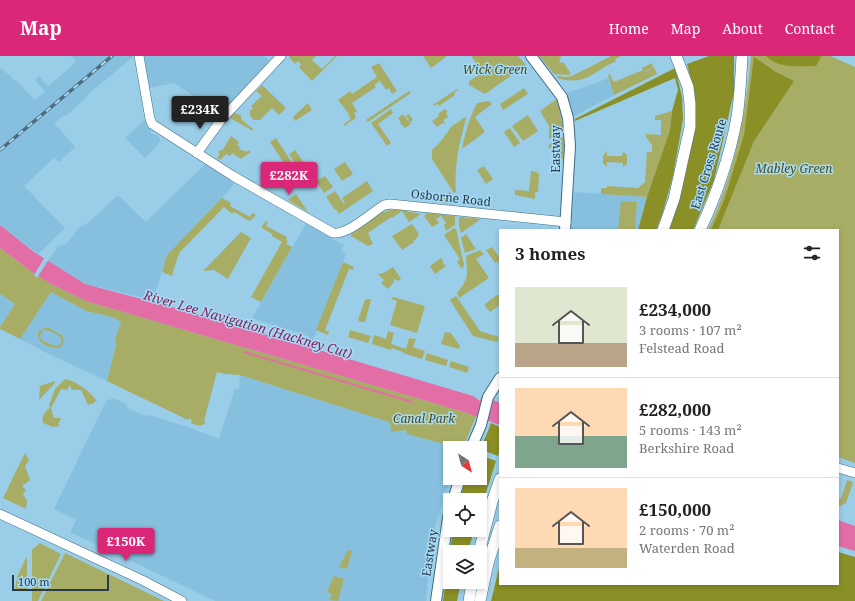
<!DOCTYPE html>
<html lang="en">
<head>
<meta charset="utf-8">
<style>
	body { margin:0; font-family:"Noto Serif",serif; background:#f2f2f2; color:#202124; height:100vh; display:flex; flex-direction:column; font-size:15px; white-space:nowrap }
	* { box-sizing:border-box; margin:0 }
	p { font-size:13px; color:#757577 }
	.icon { flex:none; width:22px; height:22px; fill:none; stroke:currentColor; stroke-width:2; stroke-linecap:round; stroke-linejoin:round }
	.map { position:relative; flex:1; overflow:hidden }
	.side { position:absolute; left:499px; top:173px; width:340px; height:356px; display:flex; flex-direction:column; background:#fff; border-radius:0px; box-shadow:0 2px 6px #0003 }
	.side>* { flex:none }
	.needle { width:26px; rotate:144deg }
	.tools { position:absolute; left:443px; top:385px; display:grid; gap:8px }
	.tools a { display:grid; place-items:center; width:44px; height:44px; border-radius:0px; background:#fff; box-shadow:0 2px 6px #0003; font-size:20px }
	.scale { position:absolute; left:12px; bottom:10px; width:97px; box-sizing:border-box; padding-left:4px; border:2px solid #283c47; border-top:0; font-size:11px; line-height:14px; white-space:nowrap; color:#283c47; -webkit-text-stroke:3px #a7daf5; paint-order:stroke }
	.price { position:absolute; translate:-50% -34px; padding:0 9px; border-radius:4px; background:#db2777; color:#fff; font-size:13px; line-height:26px; filter:drop-shadow(0 1px 2px #0008) }
	.price::after { content:''; position:absolute; left:50%; top:24px; width:12px; height:9px; margin-left:-6px; background:inherit; clip-path:polygon(0 0,100% 0,50% 100%) }
	.price.on { background:#222; color:#fff }
	ul { padding:0; list-style:none }
	li { display:flex; align-items:center; gap:12px; height:100px; padding:0 16px }
	li+li { border-top:1px solid #e0e0e0 }
	li span { display:grid; place-items:center; flex:none; width:112px; height:80px; border-radius:0px; color:#555 }
	li>.icon { margin-inline-start:auto }
	span .icon { width:48px; height:48px; fill:#fffc; stroke-width:1 }
	li b { font-size:17px }
	h2 { display:flex; justify-content:space-between; align-items:center; height:48px; padding:0 16px; font-size:17px }
	header { display:flex; align-items:center; gap:24px; box-sizing:border-box; height:56px; padding:0 20px; background:#db2777; color:#fff }
	header strong { font-size:19px }
	nav { display:flex; gap:22px; margin-inline-start:auto; font-size:14px }
	.map>svg:first-child { display:block }
	.built { fill:#87c0df }
	.green { fill:#a8ad65; fill-rule:evenodd }
	.forest { fill:#8b9026 }
	.water { fill:#e26ea5 }
	.pier { fill:#9acde8 }
	.lines { fill:none; stroke-linecap:round; stroke-linejoin:round }
	.stream { stroke:#e26ea5; stroke-width:2 }
	.secondary-casing { stroke:#3d6d85; stroke-width:10 }
	.primary-casing { stroke:#3d6d85; stroke-width:12 }
	.highway-casing { stroke:#3d6d85; stroke-width:12 }
	.secondary { stroke:#fff; stroke-width:9 }
	.primary { stroke:#fff; stroke-width:10 }
	.highway { stroke:#fff; stroke-width:11 }
	.rail-casing { stroke:#4e6c7d; stroke-width:3.5 }
	.rail { stroke:#a7daf5; stroke-width:2; stroke-dasharray:6; stroke-linecap:butt }
	.labels { text-anchor:middle; stroke-width:3; stroke-linejoin:round; paint-order:stroke }
	.park-label { font-size:12px; font-style:italic; fill:#4b4e18; stroke:#a7daf5 }
	.street-label { font-size:12px; fill:#283c47; stroke:#a7daf5 }
	.water-label { font-size:13px; font-style:italic; fill:#892059; stroke:#a7daf5 }
</style>
</head>
<body>
<header>
<strong>Map</strong>
<nav><a>Home</a><a>Map</a><a>About</a><a>Contact</a></nav>
</header>
<div class="map">
<svg width="855" height="545" viewBox="0 0 855 545">
	<rect width="100%" height="100%" fill="#9acde8"/>
	<g class="built">
		<polygon points="71,0 134,0 86,40 86,42 66,60 64,59 54,67 75,91 59,106 54,102 24,130 65,172 38,198 0,169 0,12 12,21 12,23 17,25 35,44 45,36 35,24 39,20 48,30 76,6"/>
		<polygon points="144,0 265,0 270,6 221,58 174,27 149,32"/>
		<polygon points="609,22 614,39 574,60 567,37"/>
		<polygon points="146,63 149,63 151,78 157,79 159,81 160,84 159,87 145,102 125,82"/>
		<polygon points="205,108 235,127 219,146 167,199 153,244 85,228 48,205 58,190 66,188 80,171 88,167 118,139 146,166"/>
		<polygon points="574,136 647,141 638,174 571,174"/>
		<polygon points="306,167 344,189 341,195 346,198 313,284 308,283 308,280 252,262"/>
		<polygon points="51,236 86,255 112,261 121,266 107,325 51,299 20,283"/>
		<polygon points="0,238 15,248 0,271"/>
		<polygon points="240,319 389,366 391,371 407,374 459,392 450,392 450,422 432,481 426,545 215,545 70,476 76,464 54,453 106,345 114,342 126,348 128,352 145,360 149,359 185,370 219,383 235,332 239,333"/>
	</g>
	<g class="green">
		<polygon points="290,0 316,0 312,4 322,13 335,0 337,0 312,25 299,11 301,8 298,5 295,8 289,1"/>
		<polygon points="423,0 445,0 446,1 431,12"/>
		<polygon points="471,0 518,0 526,9 485,38 469,29 469,25 479,19 481,14"/>
		<polygon points="539,0 561,0 559,6 564,7 571,18 568,19 554,18"/>
		<path d="M611 0H621L615 3 616 5C591 17 586 30 556 22L559 20 566 21 572 20Z"/>
		<path d="M751 0H830L855 11V407L838 401V174H708C734 120 746 59 751 0Z"/>
		<polygon points="379,7 397,35 392,38 389,32 386,34 380,25 374,29 376,31 352,47 357,55 354,57 356,62 344,70 344,68 351,63 348,59 349,58 338,44 350,35 352,38 377,21 371,11"/>
		<polygon points="652,7 653,11 645,15 647,18 646,15 654,11 657,18 614,39 608,19 610,18 614,26 643,14 642,12"/>
		<polygon points="262,29 286,52 279,59 272,52 260,64 254,64 250,60 250,55 253,52 251,50 262,40 256,35"/>
		<polygon points="524,32 528,38 503,54 500,48"/>
		<polygon points="457,33 458,34 454,37 455,39 439,50 438,48 434,50 433,49"/>
		<polygon points="409,35 411,37 368,66 366,64"/>
		<polygon points="557,43 564,75 549,83 549,70 540,55"/>
		<path d="M489 45 492 48 475 61 485 76 462 93C465 76 470 61 477 47Z"/>
		<polygon points="308,47 312,54 295,65 293,61"/>
		<polygon points="391,53 393,57 378,68 391,87 387,90 371,67"/>
		<polygon points="445,53 448,56 446,57 448,61 443,64 445,67 444,68 443,67 437,71 432,65 439,60 438,58"/>
		<polygon points="672,55 670,74 647,141 601,138 601,132 607,132 607,130 638,132 645,126 647,96 652,96 652,89 646,81 646,78 661,79 661,64 655,64 655,60"/>
		<polygon points="234,57 241,59 241,63 253,73 253,75 230,62"/>
		<polygon points="403,58 408,65 409,64 406,60 409,58 413,64 410,66 411,68 405,72 400,67 401,66 398,62"/>
		<polygon points="528,59 538,75 523,85 512,70"/>
		<path d="M465 61 466 63C459 87 454 111 456 136L454 137 432 103V94L441 85 451 71Z"/>
		<polygon points="510,72 520,87 514,91 504,76"/>
		<polygon points="231,80 239,86 237,89 240,91 239,93 247,96 248,94 251,96 241,103 232,97 230,100 226,98 220,104 217,102 220,98 218,97 220,94 222,95"/>
		<path d="M565 81 564 103H561V93L548 92C550 85 558 82 565 81Z"/>
		<polygon points="276,82 303,124 297,127 270,86"/>
		<polygon points="295,94 311,117 305,122 289,98"/>
		<polygon points="607,95 607,100 622,100 623,96 627,99 627,108 623,111 623,107 607,106 607,111 603,107 603,100"/>
		<polygon points="345,106 353,118 342,125 334,113"/>
		<polygon points="484,110 493,123 486,128 477,114"/>
		<polygon points="531,115 536,116 539,118 538,136 535,136 535,143 515,139 515,134 529,135"/>
		<polygon points="325,120 333,131 324,137 316,125"/>
		<polygon points="367,125 373,135 339,158 336,153 335,154 326,141 335,135 344,148 345,147 342,142"/>
		<polygon points="450,136 456,147 454,148 442,147 439,143"/>
		<polygon points="296,138 308,156 288,144"/>
		<polygon points="222,142 231,147 230,150 250,161 252,157 256,159 251,164 249,165 234,156 232,158 224,151 180,196 177,203 172,220 162,216 167,199"/>
		<polygon points="621,145 637,146 635,174 618,174"/>
		<polygon points="390,154 401,154 421,158 409,166 402,155 392,162 391,161 368,177 373,188 368,190 351,180 351,178 381,157"/>
		<polygon points="427,157 455,160 455,169 446,175 444,169 446,167 441,160 436,163 439,167 432,171 424,160"/>
		<polygon points="459,161 481,163 461,177 459,170"/>
		<polygon points="266,165 268,166 266,170 287,181 286,184 288,185 286,188 292,191 261,246 251,241 282,186 272,180 272,178 262,172 262,170"/>
		<polygon points="412,168 419,178 416,183 413,185 414,186 402,194 392,180"/>
		<polygon points="454,172 456,173 464,209 462,213 457,206 460,203 444,179"/>
		<polygon points="241,176 251,182 228,223 214,214 203,215"/>
		<polygon points="466,178 476,193 465,197 461,182"/>
		<polygon points="492,191 500,202 500,206 498,207 497,205 495,207 486,194"/>
		<path d="M0 192 32 216 49 227 86 245 464 356 476 360 463 392H459L407 378 406 374 391 376V371L389 366 240 319 225 318 217 316 204 365 206 366C202 371 197 370 191 367L192 364 189 362 188 364 107 325 116 289 115 284 121 266 112 261 86 255 51 236 20 283 0 273V271L15 248 0 238Z"/>
		<path d="M480 194 484 198 476 203 489 222 459 242 457 237C470 220 467 220 466 200Z"/>
		<polygon points="441,202 444,207 442,208 443,209 445,208 446,210 435,218 430,210"/>
		<polygon points="343,206 354,211 353,214 349,213 325,274 329,276 328,279 316,274"/>
		<polygon points="393,211 401,223 398,225 394,223 394,226 388,233 381,227 384,224 378,218 384,217"/>
		<polygon points="497,239 500,239 500,249 490,256 485,250 485,248"/>
		<polygon points="456,240 480,275 499,281 497,286 473,280 450,244"/>
		<polygon points="393,241 425,250 417,277 390,269 397,245 391,243"/>
		<polygon points="367,243 370,243 371,244 365,266 360,266 358,264 365,244"/>
		<path d="M47 271 63 280 64 286 61 291C52 295 34 286 39 275ZM43 274C50 274 60 278 62 285L60 289 54 290 42 284 40 280Z"/>
		<polygon points="350,274 371,280 368,287 348,281"/>
		<polygon points="388,275 394,277 391,288 406,293 409,282 416,283 413,291 425,295 422,303 403,297 403,296 392,292 391,294 372,288 374,279 386,283"/>
		<polygon points="445,276 451,277 460,290 459,293 441,288"/>
		<polygon points="427,297 448,304 446,310 425,304"/>
		<polygon points="451,305 469,311 467,317 449,311"/>
		<path d="M65 323C76 325 90 335 96 344L94 347 88 349 81 334H72L70 329 67 334 61 333 51 352 54 362H61L58 368 60 370 53 371 43 367C41 361 45 355 50 352L49 347H50L55 333Z"/>
		<polygon points="55,325 55,327 39,344 40,330"/>
		<polygon points="25,397 29,404 25,410 30,424 22,430 26,434 23,439 27,444 26,453 3,442"/>
		<polygon points="847,424 853,426 846,447 840,450 838,449 838,442 841,443"/>
		<polygon points="40,487 61,498 38,545 32,545 32,494"/>
		<polygon points="348,494 352,495 347,513 339,511"/>
		<polygon points="65,497 164,545 41,545"/>
		<polygon points="27,500 27,535 15,534 17,521"/>
		<polygon points="334,520 344,523 338,545 329,544 332,538 327,536"/>
	</g>
	<g class="forest">
		<polygon points="709,0 734,0 734,36 714,124 693,174 669,174 672,166 688,104 696,51 694,35 687,8"/>
		<path d="M766 0H820L821 1 816 10C801 10 777 13 766 0Z"/>
		<polygon points="754,1 776,16 794,25 754,85 718,174 711,174 725,142 744,79"/>
		<polygon points="675,12 682,41 683,63 673,120 662,159 656,174 638,174 647,141 670,74 672,55 678,34 675,22 575,65 575,63"/>
		<polygon points="491,367 500,371 500,395 498,400 480,393 486,380"/>
		<polygon points="480,399 496,405 480,456 480,444 460,444 466,422 480,422"/>
		<polygon points="453,474 474,474 468,496 450,496 450,526 461,526 457,545 443,545"/>
		<polygon points="838,496 855,501 855,545 491,545 500,508 500,528 838,528"/>
	</g>
	<g class="water">
		<polygon points="0,169 34,196 85,228 254,273 258,276 473,340 480,345 482,339 500,347 500,369 464,356 86,245 49,227 32,216 0,192"/>
		<polygon points="838,464 855,470 855,495 838,490"/>
	</g>
	<polygon class="pier" points="45,201 49,203 37,222 34,219"/>
	<g class="lines">
		<polyline class="stream" points="244,296 412,346"/>
		<g class="secondary-casing">
			<g id="secondary">
				<path d="M139 0 150 63 152 68 233 120 333 177C348 179 371 157 384 149L390 148 566 166"/>
				<polyline points="197,97 221,64 281,0"/>
				<polyline points="838,412 855,417"/>
				<polyline points="0,458 142,524 182,545"/>
			</g>
		</g>
		<g class="primary-casing">
			<g id="primary">
				<polyline points="531,0 562,41 568,62 570,90 565,174"/>
				<polyline points="471,392 481,369 488,341 500,322"/>
				<polyline points="453,444 460,422"/>
				<polyline points="436,545 448,462 450,454"/>
			</g>
		</g>
		<g class="highway-casing">
			<g id="highway">
				<polyline points="663,174 674,143 690,71 690,48 688,31 676,0"/>
				<path d="M700 174C717 138 730 99 737 61 740 41 741 20 742 0"/>
				<polyline points="479,496 492,446 500,423"/>
				<polyline points="469,545 472,526"/>
				<polyline points="480,545 488,507 500,470"/>
			</g>
		</g>
		<use href="#secondary" class="secondary"/>
		<use href="#primary" class="primary"/>
		<use href="#highway" class="highway"/>
		<g class="rail-casing">
			<polyline id="rail" points="0,94 112,0"/>
		</g>
		<use href="#rail" class="rail"/>
	</g>
	<g class="labels">
		<g class="park-label">
			<text x="495" y="18">Wick Green</text>
			<text x="794" y="117">Mabley Green</text>
			<text x="424" y="367">Canal Park</text>
		</g>
		<g class="street-label">
			<text transform="translate(556 93) rotate(-90)" y="4">Eastway</text>
			<text transform="translate(709 108) rotate(-73)" y="4">East Cross Route</text>
			<text transform="translate(451 142) rotate(6)" y="4">Osborne Road</text>
			<text transform="translate(430 497) rotate(-81)" y="4">Eastway</text>
		</g>
		<g class="water-label">
			<text transform="translate(248 268) rotate(16)" y="5">River Lee Navigation (Hackney Cut)</text>
		</g>
	</g>
</svg>
<div class="tools">
<a><svg class="needle" viewBox="-14 -14 28 28"><path d="M0-13l5 13h-10z" fill="#e53935"/><path d="M0 13l5-13h-10z" fill="#757577"/></svg></a>
<a><svg class="icon" aria-label="locate" viewBox="0 0 24 24"><circle cx="12" cy="12" r="6"/><path d="M12 2v4M12 18v4M2 12h4M18 12h4"/></svg></a>
<a><svg class="icon" aria-label="layers" viewBox="0 0 24 24"><path d="M12 4l9 5-9 5-9-5zM3 14l9 5 9-5"/></svg></a>
</div>
<div class="scale">100 m</div>
<b class="price on" style="left:200px;top:74px">£234K</b>
<b class="price" style="left:289px;top:140px">£282K</b>
<b class="price" style="left:126px;top:506px">£150K</b>
<section class="side">
<h2>3 homes<svg class="icon" aria-label="filters" viewBox="0 0 24 24"><path d="M4 7h16M4 17h16"/><circle cx="9" cy="7" r="2"/><circle cx="15" cy="17" r="2"/></svg></h2>
<ul>
<li><span style="background:linear-gradient(#dfe7d0 70%,#b9a48a 0)"><svg class="icon" aria-label="home" viewBox="0 0 24 24"><path d="M3 11l9-7 9 7M6 9v11h12V9"/></svg></span><div><b>£234,000</b><p>3 rooms · 107 m²</p><p>Felstead Road</p></div></li>
<li><span style="background:linear-gradient(#ffd9b3 60%,#7fa58c 0)"><svg class="icon" aria-label="home" viewBox="0 0 24 24"><path d="M3 11l9-7 9 7M6 9v11h12V9"/></svg></span><div><b>£282,000</b><p>5 rooms · 143 m²</p><p>Berkshire Road</p></div></li>
<li><span style="background:linear-gradient(#ffd9b3 75%,#c2b280 0)"><svg class="icon" aria-label="home" viewBox="0 0 24 24"><path d="M3 11l9-7 9 7M6 9v11h12V9"/></svg></span><div><b>£150,000</b><p>2 rooms · 70 m²</p><p>Waterden Road</p></div></li>
</ul>
</section>
</div>
</body>
</html>
